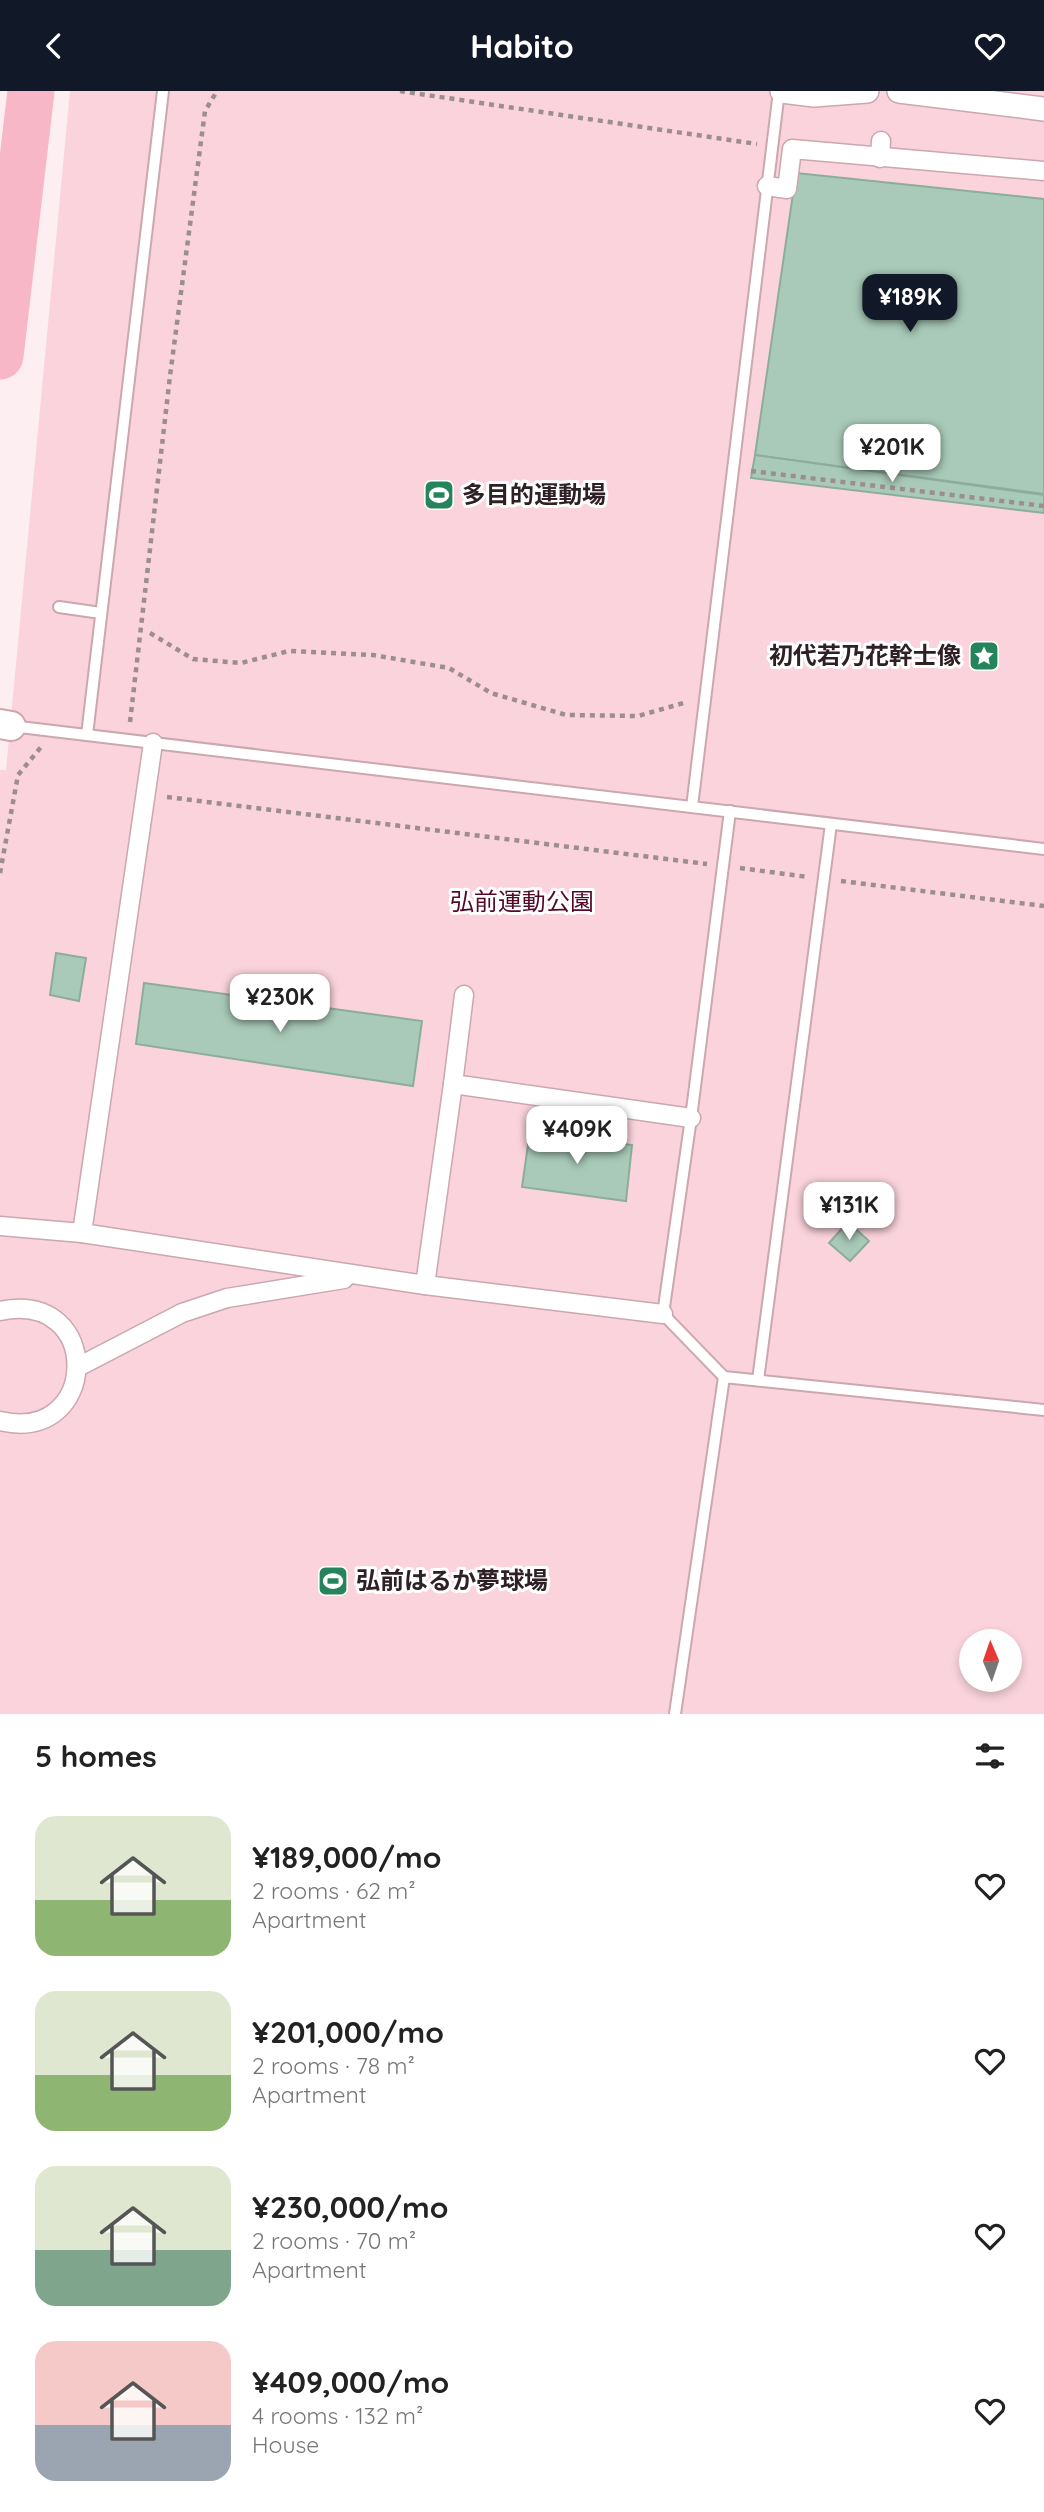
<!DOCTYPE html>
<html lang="en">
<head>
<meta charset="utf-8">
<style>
	body { margin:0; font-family:Quicksand,"Noto Sans JP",sans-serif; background:#f2f2f2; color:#222; height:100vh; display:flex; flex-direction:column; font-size:26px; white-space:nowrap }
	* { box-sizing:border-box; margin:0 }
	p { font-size:23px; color:#767676 }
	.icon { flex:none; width:38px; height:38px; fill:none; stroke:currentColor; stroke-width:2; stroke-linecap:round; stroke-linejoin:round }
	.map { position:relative; height:1623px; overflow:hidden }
	.drawer { display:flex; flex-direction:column; background:#fff; flex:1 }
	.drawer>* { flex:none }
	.needle { width:46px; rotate:358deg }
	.controls { position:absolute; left:959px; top:1538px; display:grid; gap:14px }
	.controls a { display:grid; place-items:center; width:63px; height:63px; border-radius:50%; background:#fff; box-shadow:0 4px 10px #0003; font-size:35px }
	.price { position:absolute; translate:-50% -60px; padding:0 16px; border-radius:14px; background:#fff; color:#222; font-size:23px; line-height:46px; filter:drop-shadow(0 2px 4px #0008) }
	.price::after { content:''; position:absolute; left:50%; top:42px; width:21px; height:16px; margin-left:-10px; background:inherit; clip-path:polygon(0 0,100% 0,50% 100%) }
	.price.current { background:#111827; color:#fff }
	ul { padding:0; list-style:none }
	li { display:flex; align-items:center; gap:21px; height:175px; padding:0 35px }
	li span { display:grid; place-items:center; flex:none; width:196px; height:140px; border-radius:21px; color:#555 }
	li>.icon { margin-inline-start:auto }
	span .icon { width:84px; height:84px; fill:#fffc; stroke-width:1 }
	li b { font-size:30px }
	h2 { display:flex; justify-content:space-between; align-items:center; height:84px; padding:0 35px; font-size:30px }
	header { display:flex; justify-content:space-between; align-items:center; height:91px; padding:0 35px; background:#111827; color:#fff; font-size:32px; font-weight:800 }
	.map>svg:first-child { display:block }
	.green { fill:#fad3dc; fill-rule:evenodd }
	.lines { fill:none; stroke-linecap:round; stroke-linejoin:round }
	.river { stroke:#f8b7c7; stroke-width:47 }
	.building { fill:#a9cab8; stroke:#8dad9b; stroke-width:2 }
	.service-casing { stroke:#cba7b0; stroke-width:14 }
	.pedestrian-casing { stroke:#cba7b0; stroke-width:21 }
	.minor-casing { stroke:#cba7b0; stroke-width:26 }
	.tertiary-casing { stroke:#cba7b0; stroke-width:32 }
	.path { stroke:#9c8d90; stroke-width:4.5; stroke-dasharray:5 5; stroke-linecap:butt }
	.service { stroke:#fff; stroke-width:10 }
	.pedestrian { stroke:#fff; stroke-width:18 }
	.minor { stroke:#fff; stroke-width:23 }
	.tertiary { stroke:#fff; stroke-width:28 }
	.labels { text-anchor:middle; stroke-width:6; stroke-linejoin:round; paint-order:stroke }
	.poi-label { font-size:24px; font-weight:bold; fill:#2e2024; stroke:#fff; text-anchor:start }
	.park-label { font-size:24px; fill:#530827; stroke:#fff }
</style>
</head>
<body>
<header><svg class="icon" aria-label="back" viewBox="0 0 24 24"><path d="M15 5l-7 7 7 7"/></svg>Habito<svg class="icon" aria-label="heart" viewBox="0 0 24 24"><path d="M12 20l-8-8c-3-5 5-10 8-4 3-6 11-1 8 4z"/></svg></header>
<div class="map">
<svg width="1044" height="1623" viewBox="0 0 1044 1623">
	<rect width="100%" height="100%" fill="#fdeef1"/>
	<path class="green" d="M70 0H1044V1623H0V679H6ZM971 1550H1010V1589H971Z"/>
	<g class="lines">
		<polyline class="river" points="0,265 31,0"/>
	</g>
	<g class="building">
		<polygon points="796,82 1044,108 1044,403 755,364"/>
		<polygon points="755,364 1044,404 1044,422 751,387"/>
		<polygon points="56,862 86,867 79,910 50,904"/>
		<polygon points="144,892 422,930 413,995 136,953"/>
		<polygon points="530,1040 632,1054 626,1110 522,1096"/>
		<polygon points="848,1131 869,1150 850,1170 829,1152"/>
	</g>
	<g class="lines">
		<g class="service-casing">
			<g id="service">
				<polyline points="59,516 101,522"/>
				<polyline points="11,635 1044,758"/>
				<polyline points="87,644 163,0"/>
				<polyline points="692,716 779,0"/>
				<polyline points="724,1286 663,1223 691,1027 730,720"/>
				<polyline points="758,1289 831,733"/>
				<polyline points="675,1623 724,1286 1044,1319"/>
			</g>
		</g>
		<g class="pedestrian-casing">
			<g id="pedestrian">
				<polyline points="880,67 881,50"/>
				<polyline points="767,95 787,98 792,58 1044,80"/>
				<polyline points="153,652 82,1142 425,1194 663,1223"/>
				<polyline points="464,904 453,993 691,1027"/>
				<polyline points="0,1135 82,1142"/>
				<polyline points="425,1194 453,993"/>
				<path d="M0 1220C104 1198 100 1354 0 1330"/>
				<polyline points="78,1276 182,1222 227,1207 344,1188"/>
			</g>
		</g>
		<g class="minor-casing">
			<g id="minor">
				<polyline points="782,0 814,4 867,0"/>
				<polyline points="899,0 1044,18"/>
			</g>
		</g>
		<g class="tertiary-casing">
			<polyline id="tertiary" points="0,633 11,635"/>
		</g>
		<g class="path">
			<polyline points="400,0 757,53"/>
			<polyline points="751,380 1044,415"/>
			<polyline points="150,542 193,568 241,572 289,560 373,564 449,577 491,602 566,624 638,625 687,611"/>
			<polyline points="130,631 170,285 205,20 217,0"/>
			<polyline points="167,706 707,773"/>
			<polyline points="740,777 808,786"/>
			<polyline points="0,782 18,684 41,656"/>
			<polyline points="841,790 1044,815"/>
		</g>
		<use href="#service" class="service"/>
		<use href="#pedestrian" class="pedestrian"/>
		<use href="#minor" class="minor"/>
		<use href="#tertiary" class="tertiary"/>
	</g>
	<defs>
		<g id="stadium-square" transform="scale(1.575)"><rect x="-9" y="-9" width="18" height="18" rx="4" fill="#26845c" stroke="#fff"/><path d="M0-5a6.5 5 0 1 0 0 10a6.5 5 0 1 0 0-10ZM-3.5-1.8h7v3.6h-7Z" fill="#fff"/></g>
		<g id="sight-square" transform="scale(1.575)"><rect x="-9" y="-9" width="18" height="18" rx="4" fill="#26845c" stroke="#fff"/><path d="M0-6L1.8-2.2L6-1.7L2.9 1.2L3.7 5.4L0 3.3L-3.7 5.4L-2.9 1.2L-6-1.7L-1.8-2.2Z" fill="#fff"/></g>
	</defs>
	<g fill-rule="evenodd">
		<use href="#stadium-square" x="439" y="404"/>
		<use href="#sight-square" x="984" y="565"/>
		<use href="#stadium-square" x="333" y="1490"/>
	</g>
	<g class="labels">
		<g class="poi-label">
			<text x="462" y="412">多目的運動場</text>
			<text x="961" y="573" text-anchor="end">初代若乃花幹士像</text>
			<text x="356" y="1498">弘前はるか夢球場</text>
		</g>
		<g class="park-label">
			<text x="522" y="819">弘前運動公園</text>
		</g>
	</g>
</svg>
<div class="controls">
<a><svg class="needle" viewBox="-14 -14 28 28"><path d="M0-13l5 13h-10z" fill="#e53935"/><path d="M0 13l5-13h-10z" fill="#767676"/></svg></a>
</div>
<b class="price current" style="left:910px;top:243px">¥189K</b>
<b class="price" style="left:892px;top:393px">¥201K</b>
<b class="price" style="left:280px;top:943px">¥230K</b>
<b class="price" style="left:577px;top:1075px">¥409K</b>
<b class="price" style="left:849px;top:1151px">¥131K</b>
</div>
<section class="drawer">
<h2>5 homes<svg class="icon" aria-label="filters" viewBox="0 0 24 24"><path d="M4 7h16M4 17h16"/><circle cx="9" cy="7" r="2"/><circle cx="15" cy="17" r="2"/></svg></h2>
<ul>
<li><span style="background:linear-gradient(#dfe7d0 60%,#8fb573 0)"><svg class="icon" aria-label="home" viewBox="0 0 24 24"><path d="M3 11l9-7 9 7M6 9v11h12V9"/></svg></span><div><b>¥189,000/mo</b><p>2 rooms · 62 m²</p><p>Apartment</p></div><svg class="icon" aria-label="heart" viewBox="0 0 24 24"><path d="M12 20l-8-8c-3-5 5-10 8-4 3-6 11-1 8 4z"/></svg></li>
<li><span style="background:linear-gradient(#dfe7d0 60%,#8fb573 0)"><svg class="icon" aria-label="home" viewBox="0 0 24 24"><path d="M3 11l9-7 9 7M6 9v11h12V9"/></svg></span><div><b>¥201,000/mo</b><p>2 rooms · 78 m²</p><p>Apartment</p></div><svg class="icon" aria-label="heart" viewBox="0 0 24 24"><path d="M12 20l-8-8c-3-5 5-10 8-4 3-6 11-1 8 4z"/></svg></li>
<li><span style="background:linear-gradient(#dfe7d0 60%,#7fa58c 0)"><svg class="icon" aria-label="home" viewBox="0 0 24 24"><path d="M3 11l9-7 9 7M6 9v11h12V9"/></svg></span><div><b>¥230,000/mo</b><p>2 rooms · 70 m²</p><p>Apartment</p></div><svg class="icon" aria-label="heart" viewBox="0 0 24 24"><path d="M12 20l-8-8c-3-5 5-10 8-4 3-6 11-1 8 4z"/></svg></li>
<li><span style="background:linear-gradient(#f6c9c9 60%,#9aa5b1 0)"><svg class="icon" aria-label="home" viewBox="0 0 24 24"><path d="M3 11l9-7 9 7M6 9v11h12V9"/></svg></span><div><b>¥409,000/mo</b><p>4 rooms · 132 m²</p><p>House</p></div><svg class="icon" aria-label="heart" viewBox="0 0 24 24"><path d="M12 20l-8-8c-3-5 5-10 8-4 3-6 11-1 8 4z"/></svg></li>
</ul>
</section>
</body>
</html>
